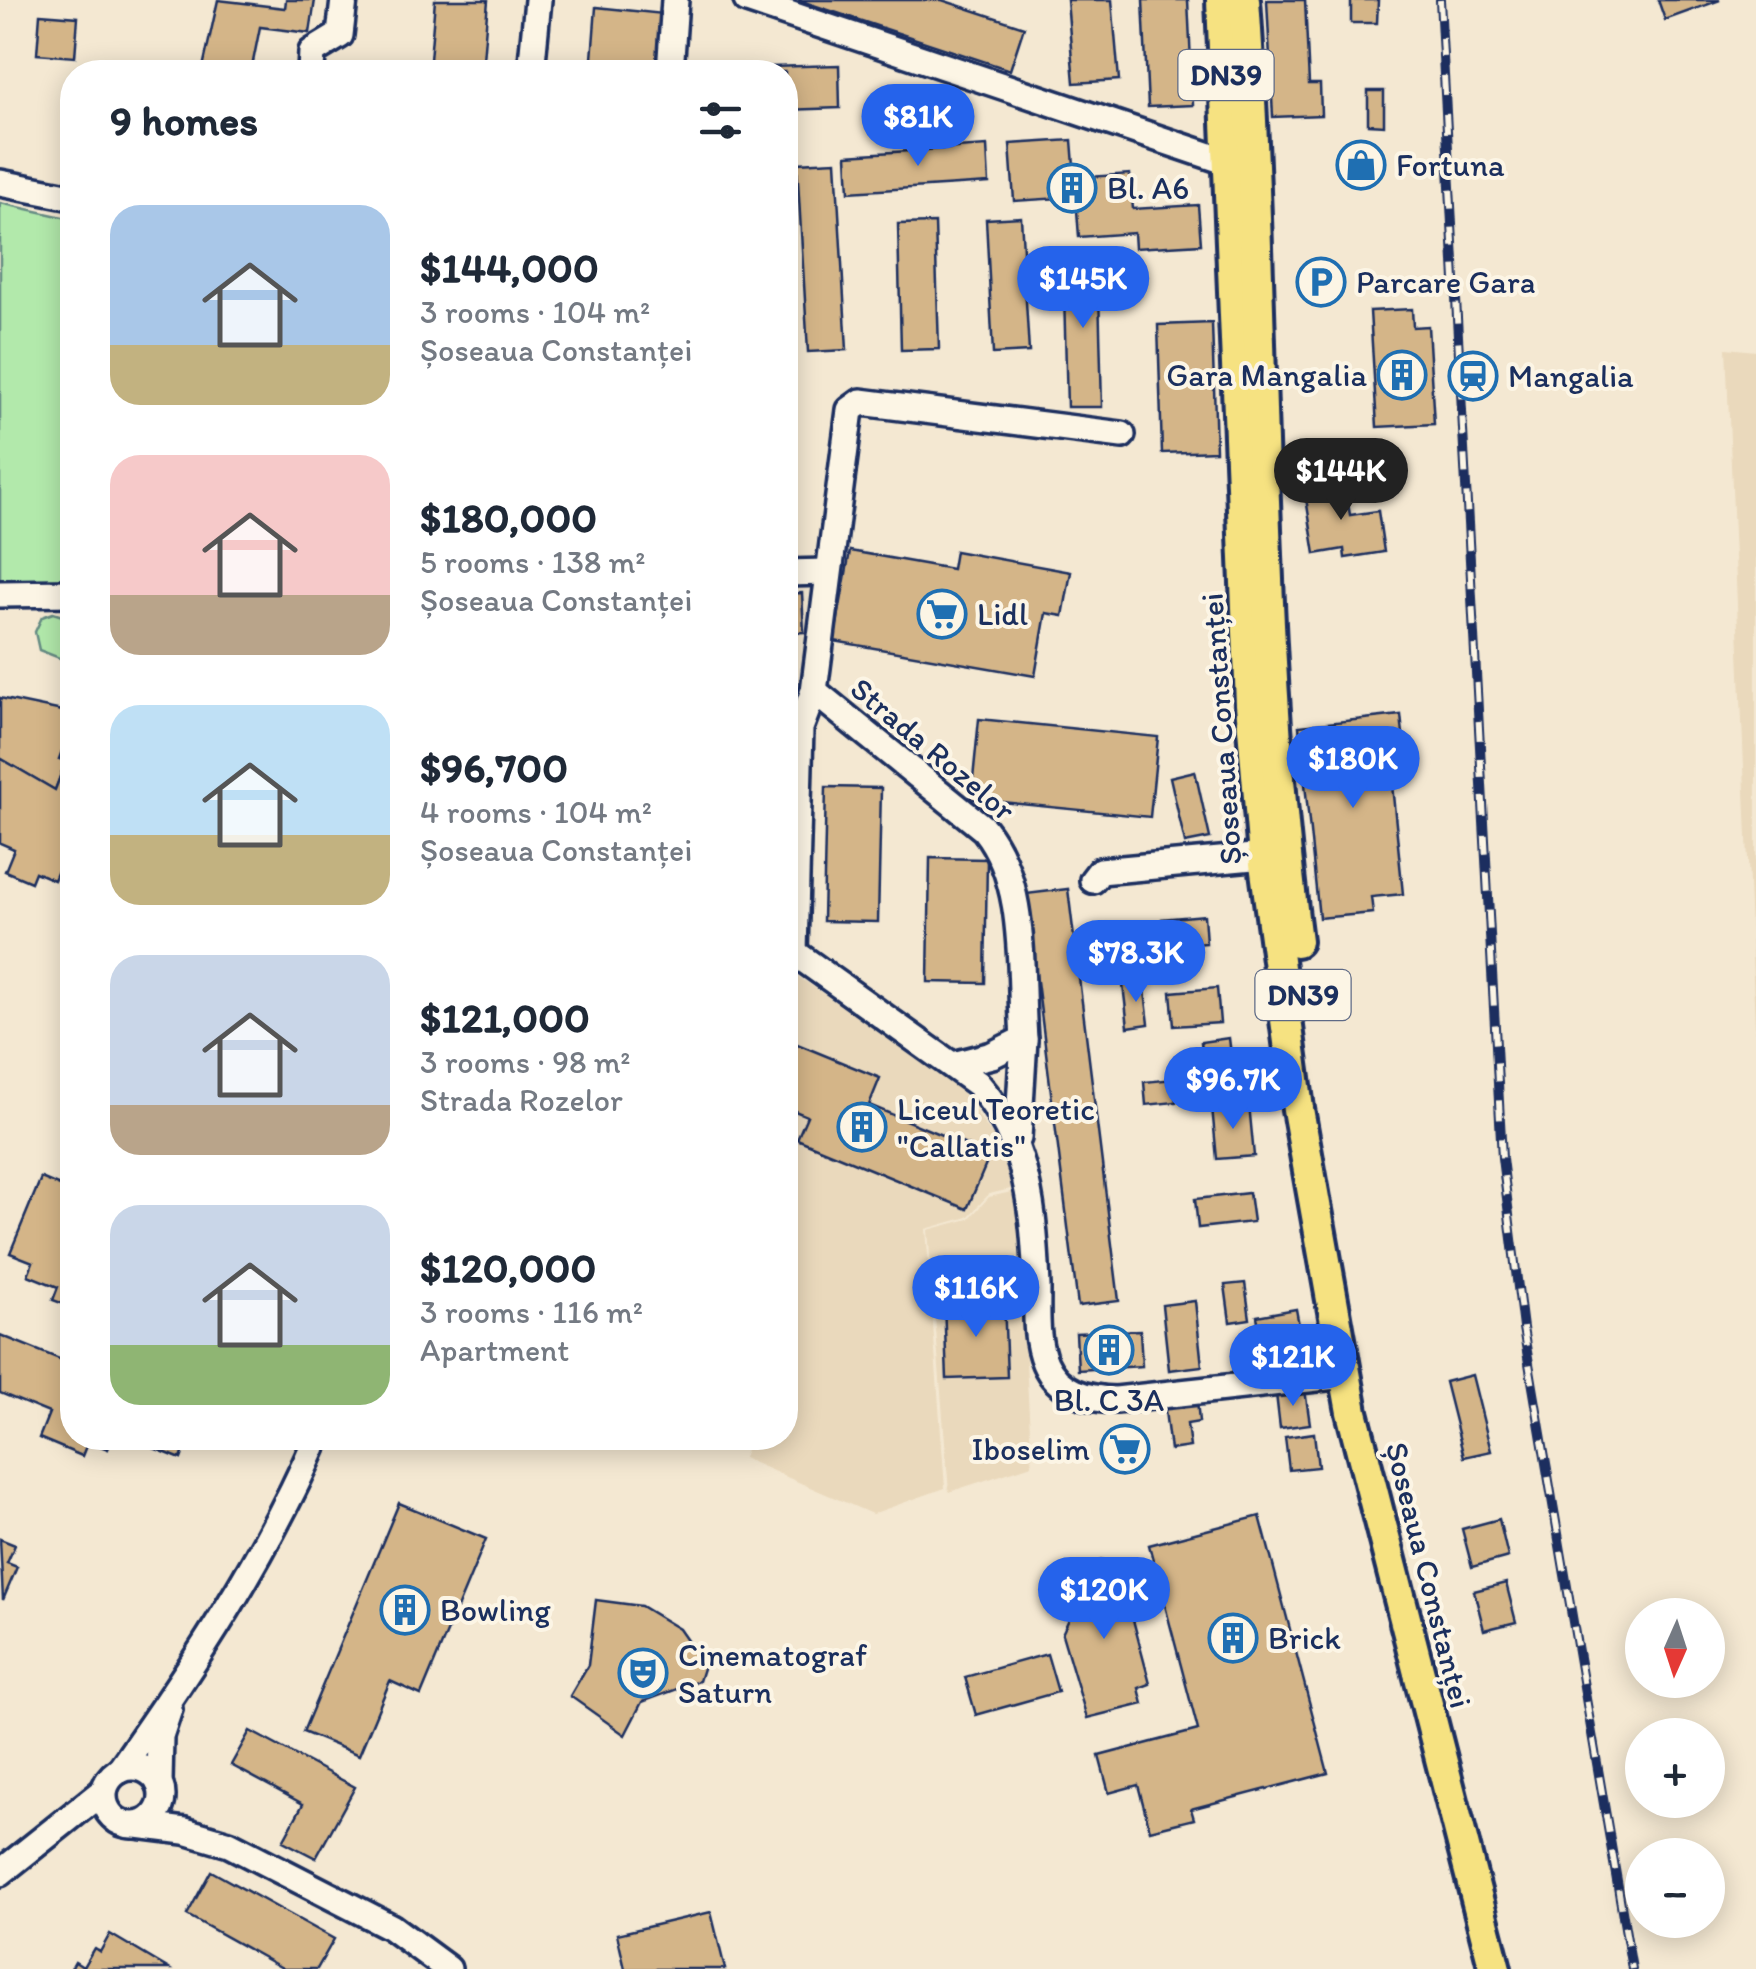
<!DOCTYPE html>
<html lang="en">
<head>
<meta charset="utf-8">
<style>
	body { margin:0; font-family:Itim,sans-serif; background:#f6f6f7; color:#1f2937; height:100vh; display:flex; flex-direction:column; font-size:38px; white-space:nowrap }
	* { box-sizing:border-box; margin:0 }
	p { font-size:32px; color:#747a83 }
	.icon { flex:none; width:55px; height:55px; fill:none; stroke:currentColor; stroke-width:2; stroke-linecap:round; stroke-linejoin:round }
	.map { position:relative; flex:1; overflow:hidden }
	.panel { position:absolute; left:60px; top:60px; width:738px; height:1390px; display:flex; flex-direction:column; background:#fff; border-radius:40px; box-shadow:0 5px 25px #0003 }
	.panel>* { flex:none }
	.needle { width:65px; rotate:183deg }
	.controls { position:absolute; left:1625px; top:1598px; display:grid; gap:20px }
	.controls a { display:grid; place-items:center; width:100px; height:100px; border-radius:50%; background:#fff; box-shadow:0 5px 25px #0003; font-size:50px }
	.price { position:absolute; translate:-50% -85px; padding:0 22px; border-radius:35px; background:#2563eb; color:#fff; font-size:32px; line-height:65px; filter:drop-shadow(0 2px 5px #0008) }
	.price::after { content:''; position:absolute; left:50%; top:60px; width:30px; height:22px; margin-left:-15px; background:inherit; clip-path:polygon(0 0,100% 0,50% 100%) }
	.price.active { background:#222; color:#fff }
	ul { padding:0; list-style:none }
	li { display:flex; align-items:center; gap:30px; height:250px; padding:0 50px }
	li span { display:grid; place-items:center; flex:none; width:280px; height:200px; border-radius:30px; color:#555 }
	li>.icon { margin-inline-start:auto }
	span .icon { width:120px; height:120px; fill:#fffc; stroke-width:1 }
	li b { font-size:42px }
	h2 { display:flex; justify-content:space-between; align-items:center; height:120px; padding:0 50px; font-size:42px }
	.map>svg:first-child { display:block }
	.built { fill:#ead9bc }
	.green { fill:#b2e9ab; stroke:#668c84; stroke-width:2.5 }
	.building { fill:#d4b588; stroke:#1b2f5e; stroke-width:2.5 }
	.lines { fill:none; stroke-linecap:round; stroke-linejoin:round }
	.minor-casing { stroke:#1b2f5e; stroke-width:32 }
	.major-casing { stroke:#1b2f5e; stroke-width:38 }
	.minor { stroke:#fcf5e5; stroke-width:25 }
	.major { stroke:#f6e281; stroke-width:30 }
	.rail-casing { stroke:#1b2f5e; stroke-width:10 }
	.rail { stroke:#fcf5e5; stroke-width:6; stroke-dasharray:19; stroke-linecap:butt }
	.labels { text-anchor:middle; stroke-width:8; stroke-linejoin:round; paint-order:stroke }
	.shield { fill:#fcf5e5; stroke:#5e6a86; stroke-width:2.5 }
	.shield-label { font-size:30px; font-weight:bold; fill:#1b2f5e }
	.poi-label { font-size:32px; fill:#1b2f5e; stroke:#fcf5e5; text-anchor:start }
	.street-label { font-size:32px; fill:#1b2f5e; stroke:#fcf5e5 }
</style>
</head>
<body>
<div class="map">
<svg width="1756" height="1969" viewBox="0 0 1756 1969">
	<rect width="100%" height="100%" fill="#f4e8d2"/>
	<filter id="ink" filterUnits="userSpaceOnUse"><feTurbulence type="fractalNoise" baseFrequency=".01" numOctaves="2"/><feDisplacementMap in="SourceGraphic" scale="20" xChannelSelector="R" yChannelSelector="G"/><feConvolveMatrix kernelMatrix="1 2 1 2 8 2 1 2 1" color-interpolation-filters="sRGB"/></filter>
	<g filter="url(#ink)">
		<g class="built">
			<polygon points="1726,348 1756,351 1756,1047"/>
			<polygon points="785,968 954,1081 995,1139 1015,1188 989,1194 968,1217 926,1229 945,1488 872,1514 743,1458 750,1438 785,1438"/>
			<polygon points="1016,1191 1032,1465 949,1492 928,1230 969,1219 989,1197"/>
		</g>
		<g class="green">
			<polygon points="0,203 72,219 72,585 0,589"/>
			<polygon points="53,613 72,619 72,663 39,650 35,632 42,617"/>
		</g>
		<g class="building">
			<polygon points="218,0 285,8 286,0 315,0 310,33 260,27 251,72 202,72"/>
			<polygon points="435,0 488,0 482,72 429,72"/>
			<polygon points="798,0 942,0 1024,27 1010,70"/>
			<polygon points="1067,0 1112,0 1119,80 1074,83"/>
			<polygon points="1143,0 1188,0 1193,105 1148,107"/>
			<polygon points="1267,0 1305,0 1309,84 1320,84 1321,115 1273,117"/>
			<polygon points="1351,0 1378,0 1377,23 1351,23"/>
			<polygon points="1658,0 1720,0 1665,20"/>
			<polygon points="596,7 664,14 659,69 591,72"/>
			<polygon points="40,14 78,17 75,57 37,54"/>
			<polygon points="839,65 840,108 785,110 785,72 702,72 702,69"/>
			<polygon points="1368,91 1384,91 1384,125 1368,124"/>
			<polygon points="1072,140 1075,178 1130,174 1133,209 1198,205 1201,244 1135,248 1134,233 1079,237 1076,197 1014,201 1010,144"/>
			<polygon points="987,146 989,183 849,192 847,155"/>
			<polygon points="1368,149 1371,179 1353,182 1350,151"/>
			<polygon points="836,161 847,350 808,352 797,163"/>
			<polygon points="1021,217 1029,352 993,354 986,219"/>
			<polygon points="935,223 939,349 901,350 898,224"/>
			<polygon points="1098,254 1102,407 1067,407 1063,255"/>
			<polygon points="1412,309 1413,327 1428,326 1434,424 1377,427 1370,311"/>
			<polygon points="1212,323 1216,451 1162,453 1158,325"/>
			<polygon points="1344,480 1350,515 1378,511 1384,552 1345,558 1344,549 1315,554 1304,486"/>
			<polygon points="850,551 952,569 955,551 1071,572 1063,616 1046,613 1035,676 834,641"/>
			<polygon points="802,593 804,632 785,633 785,594"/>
			<polygon points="0,698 72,713 72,742 66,740 59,759 66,761 55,790 0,758"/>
			<polygon points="1401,715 1406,763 1390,765 1403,894 1371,897 1373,913 1319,918 1299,726"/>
			<polygon points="979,719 1158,737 1150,817 971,799"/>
			<polygon points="0,758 55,790 66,761 72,764 72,871 60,866 54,880 35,872 31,882 5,871 14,849 0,843"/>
			<polygon points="1195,771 1210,838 1185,843 1170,777"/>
			<polygon points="826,787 881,788 878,922 823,921"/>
			<polygon points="930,858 987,859 985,983 928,982"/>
			<polygon points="1068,889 1119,1301 1078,1306 1026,894"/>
			<polygon points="1204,915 1206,943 1164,946 1162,919"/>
			<polygon points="1144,983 1149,1024 1128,1027 1123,985"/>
			<polygon points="1217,988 1220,1023 1174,1026 1171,992"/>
			<polygon points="1229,1038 1232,1063 1204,1066 1201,1042"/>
			<polygon points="785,1039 880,1078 869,1105 990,1155 967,1209 797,1139 807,1116 785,1107"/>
			<polygon points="1174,1079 1176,1102 1146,1105 1144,1082"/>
			<polygon points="1249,1104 1254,1156 1217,1159 1212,1107"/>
			<polygon points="41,1178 72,1191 72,1307 53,1300 58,1287 28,1275 33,1262 10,1253"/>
			<polygon points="1249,1193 1253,1222 1198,1228 1195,1199"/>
			<polygon points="1245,1283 1250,1319 1230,1322 1225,1285"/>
			<polygon points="1004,1301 1007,1377 947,1379 944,1303"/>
			<polygon points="1195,1301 1202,1366 1169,1370 1162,1305"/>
			<polygon points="1296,1309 1301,1336 1262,1343 1257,1316"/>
			<polygon points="1140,1330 1142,1366 1078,1370 1076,1333"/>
			<polygon points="0,1335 72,1364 72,1438 112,1438 108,1449 88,1441 82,1456 39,1438 49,1413 0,1393"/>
			<polygon points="1472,1375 1491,1451 1464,1457 1445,1382"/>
			<polygon points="1305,1390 1310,1424 1280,1428 1276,1394"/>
			<polygon points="1197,1399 1199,1422 1187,1424 1190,1447 1170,1450 1164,1403"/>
			<polygon points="1314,1433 1318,1467 1289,1470 1285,1437"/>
			<polygon points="129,1438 201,1438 198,1444 188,1440 181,1459"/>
			<polygon points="399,1503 486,1539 421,1695 390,1681 359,1755 303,1732"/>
			<polygon points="1260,1516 1328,1773 1191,1809 1194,1819 1150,1830 1138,1785 1109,1793 1099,1756 1198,1730 1149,1545"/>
			<polygon points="1499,1519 1508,1557 1472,1567 1462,1529"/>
			<polygon points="0,1539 15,1545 7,1563 17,1567 3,1600"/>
			<polygon points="1103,1560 1106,1574 1122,1578 1150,1684 1139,1688 1143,1704 1087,1718 1062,1634 1075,1606 1067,1570"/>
			<polygon points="1506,1583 1516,1622 1484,1630 1474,1591"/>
			<polygon points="596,1600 641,1606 679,1629 704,1665 699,1681 642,1702 625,1735 570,1696 588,1665"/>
			<polygon points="1047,1654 1058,1692 976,1715 965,1677"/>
			<polygon points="250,1731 355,1787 316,1858 283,1841 303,1804 231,1765"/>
			<polygon points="211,1871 334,1939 317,1969 284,1969 187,1915"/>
			<polygon points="711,1912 725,1969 625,1969 617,1934"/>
			<polygon points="110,1934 169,1969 71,1969 75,1962 83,1967 94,1948 100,1952"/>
		</g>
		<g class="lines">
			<g class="minor-casing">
				<g id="minor">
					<polyline points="747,0 1231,163"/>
					<polyline points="311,72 312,52 340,35 344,0"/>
					<polyline points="531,72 538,0"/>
					<polyline points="670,72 675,0"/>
					<polyline points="0,183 72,197"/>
					<polyline points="785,573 828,572"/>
					<polyline points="0,594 72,593"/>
					<path d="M814 691 984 829C1028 884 1019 970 1024 1039L992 1055 953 1065"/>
					<polyline points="1093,880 1100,871 1264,856"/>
					<path d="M785 946 978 1084C1029 1144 1034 1211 1037 1287 1037 1312 1035 1340 1045 1363 1058 1393 1087 1399 1116 1400L1345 1375"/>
					<polyline points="794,952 800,728 814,691 850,410 861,402 1122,435"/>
					<polyline points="1018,1138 1024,1039"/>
					<circle cx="133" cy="1796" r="29"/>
					<path d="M120 1770C194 1665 266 1556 317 1438"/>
					<polyline points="159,1783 160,1736 169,1709"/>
					<polyline points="137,1825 185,1831 229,1844 391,1927 448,1969"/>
					<polyline points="0,1873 103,1791"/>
				</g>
			</g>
			<g class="major-casing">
				<g id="major">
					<polyline points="1222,0 1251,704 1264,856 1298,1109 1352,1412 1495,1969"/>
					<path d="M1244 0C1266 313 1255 630 1296 941"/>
				</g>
			</g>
			<use href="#minor" class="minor"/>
			<use href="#major" class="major"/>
			<g class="rail-casing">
				<polyline id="rail" points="1440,0 1502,1158 1523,1328 1632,1969"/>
			</g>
			<use href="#rail" class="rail"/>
		</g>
	</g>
	<defs>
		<g id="shop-ring" transform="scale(2.5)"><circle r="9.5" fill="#fcf5e5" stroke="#1f6fb2" stroke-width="1.5"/><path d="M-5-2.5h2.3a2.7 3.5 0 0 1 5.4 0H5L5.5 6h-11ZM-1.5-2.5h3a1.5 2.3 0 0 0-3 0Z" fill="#1f6fb2"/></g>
		<g id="building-ring" transform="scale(2.5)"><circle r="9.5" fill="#fcf5e5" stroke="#1f6fb2" stroke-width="1.5"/><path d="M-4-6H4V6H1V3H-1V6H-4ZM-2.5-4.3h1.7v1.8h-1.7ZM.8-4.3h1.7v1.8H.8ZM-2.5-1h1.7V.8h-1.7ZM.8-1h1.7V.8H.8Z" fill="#1f6fb2"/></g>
		<g id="parking-ring" transform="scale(2.5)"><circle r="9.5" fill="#fcf5e5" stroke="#1f6fb2" stroke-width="1.5"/><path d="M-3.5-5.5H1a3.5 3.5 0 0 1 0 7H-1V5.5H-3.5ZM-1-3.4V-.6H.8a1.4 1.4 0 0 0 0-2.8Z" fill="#1f6fb2"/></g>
		<g id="station-ring" transform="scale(2.5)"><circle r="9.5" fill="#fcf5e5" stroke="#1f6fb2" stroke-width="1.5"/><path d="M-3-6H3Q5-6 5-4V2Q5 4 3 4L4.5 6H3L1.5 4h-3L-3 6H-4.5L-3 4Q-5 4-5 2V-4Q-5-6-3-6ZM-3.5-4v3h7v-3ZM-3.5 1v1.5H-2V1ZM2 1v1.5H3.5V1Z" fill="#1f6fb2"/></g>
		<g id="supermarket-ring" transform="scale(2.5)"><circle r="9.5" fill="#fcf5e5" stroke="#1f6fb2" stroke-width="1.5"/><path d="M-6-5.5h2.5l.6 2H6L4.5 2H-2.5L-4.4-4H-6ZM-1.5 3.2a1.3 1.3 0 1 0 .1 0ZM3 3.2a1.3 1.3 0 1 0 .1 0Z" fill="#1f6fb2"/></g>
		<g id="theatre-ring" transform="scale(2.5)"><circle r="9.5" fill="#fcf5e5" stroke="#1f6fb2" stroke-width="1.5"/><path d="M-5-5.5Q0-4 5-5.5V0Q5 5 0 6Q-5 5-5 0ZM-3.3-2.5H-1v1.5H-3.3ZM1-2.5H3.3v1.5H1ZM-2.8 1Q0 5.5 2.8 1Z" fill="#1f6fb2"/></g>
	</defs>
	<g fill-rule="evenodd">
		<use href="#shop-ring" x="1361" y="165"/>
		<use href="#building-ring" x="1072" y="188"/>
		<use href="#parking-ring" x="1321" y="282"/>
		<use href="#building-ring" x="1402" y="375"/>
		<use href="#station-ring" x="1473" y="376"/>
		<use href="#supermarket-ring" x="942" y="614"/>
		<use href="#building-ring" x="862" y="1127"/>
		<use href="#building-ring" x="1109" y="1350"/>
		<use href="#supermarket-ring" x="1125" y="1449"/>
		<use href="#building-ring" x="405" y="1610"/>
		<use href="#building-ring" x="1233" y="1638"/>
		<use href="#theatre-ring" x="643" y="1673"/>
	</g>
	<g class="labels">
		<g class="shield">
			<rect x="1178.5" y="50" width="95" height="50" rx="8"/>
			<rect x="1255.5" y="970" width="95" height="50" rx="8"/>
		</g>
		<g class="shield-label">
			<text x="1226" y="85">DN39</text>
			<text x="1303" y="1005">DN39</text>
		</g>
		<g class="poi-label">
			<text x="1396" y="176">Fortuna</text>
			<text x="1107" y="199">Bl. A6</text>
			<text x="1356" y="293">Parcare Gara</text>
			<text x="1367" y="386" text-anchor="end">Gara Mangalia</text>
			<text x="1508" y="387">Mangalia</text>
			<text x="977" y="625">Lidl</text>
			<text x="897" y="1120">Liceul Teoretic<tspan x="897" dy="37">"Callatis"</tspan></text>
			<text x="1109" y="1411" text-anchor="middle">Bl. C 3A</text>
			<text x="1090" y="1460" text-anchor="end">Iboselim</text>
			<text x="440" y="1621">Bowling</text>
			<text x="1268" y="1649">Brick</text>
			<text x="678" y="1666">Cinematograf<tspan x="678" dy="37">Saturn</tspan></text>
		</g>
		<g class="street-label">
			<text transform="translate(1221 729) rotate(-94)" y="11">Șoseaua Constanței</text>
			<text transform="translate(933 749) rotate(40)" y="11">Strada Rozelor</text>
			<text transform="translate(1429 1575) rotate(76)" y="11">Șoseaua Constanței</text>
		</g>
	</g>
</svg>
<div class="controls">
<a><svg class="needle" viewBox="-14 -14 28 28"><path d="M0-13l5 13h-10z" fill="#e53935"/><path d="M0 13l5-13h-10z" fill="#747a83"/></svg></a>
<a>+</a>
<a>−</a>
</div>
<b class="price" style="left:918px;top:169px">$81K</b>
<b class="price" style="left:1083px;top:331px">$145K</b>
<b class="price active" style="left:1341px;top:523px">$144K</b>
<b class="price" style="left:1353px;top:811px">$180K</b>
<b class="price" style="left:1136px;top:1005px">$78.3K</b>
<b class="price" style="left:1233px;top:1132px">$96.7K</b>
<b class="price" style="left:976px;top:1340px">$116K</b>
<b class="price" style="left:1293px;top:1409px">$121K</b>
<b class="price" style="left:1104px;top:1642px">$120K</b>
<section class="panel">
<h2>9 homes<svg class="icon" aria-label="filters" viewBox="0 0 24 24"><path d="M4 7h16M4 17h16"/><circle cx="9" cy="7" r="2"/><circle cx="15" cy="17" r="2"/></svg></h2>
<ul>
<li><span style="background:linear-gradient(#a9c7e8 70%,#c2b280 0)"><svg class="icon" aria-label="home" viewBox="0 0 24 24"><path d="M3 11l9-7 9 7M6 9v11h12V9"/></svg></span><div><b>$144,000</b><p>3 rooms · 104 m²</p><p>Șoseaua Constanței</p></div></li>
<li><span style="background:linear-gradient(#f6c9c9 70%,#b9a48a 0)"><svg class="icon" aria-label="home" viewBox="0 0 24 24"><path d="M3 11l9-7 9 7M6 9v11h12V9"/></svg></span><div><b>$180,000</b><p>5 rooms · 138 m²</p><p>Șoseaua Constanței</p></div></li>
<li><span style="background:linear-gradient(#bfe0f5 65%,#c2b280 0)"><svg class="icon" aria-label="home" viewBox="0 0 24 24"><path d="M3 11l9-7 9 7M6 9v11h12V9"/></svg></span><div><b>$96,700</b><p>4 rooms · 104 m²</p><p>Șoseaua Constanței</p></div></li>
<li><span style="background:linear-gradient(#c9d6e8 75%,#b9a48a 0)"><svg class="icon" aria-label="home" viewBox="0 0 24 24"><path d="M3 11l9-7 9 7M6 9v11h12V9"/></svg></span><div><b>$121,000</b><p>3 rooms · 98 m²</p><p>Strada Rozelor</p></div></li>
<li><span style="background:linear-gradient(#c9d6e8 70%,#8fb573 0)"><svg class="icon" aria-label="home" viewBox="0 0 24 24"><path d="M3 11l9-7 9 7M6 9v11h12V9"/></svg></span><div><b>$120,000</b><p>3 rooms · 116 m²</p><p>Apartment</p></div></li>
</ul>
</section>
</div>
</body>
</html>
